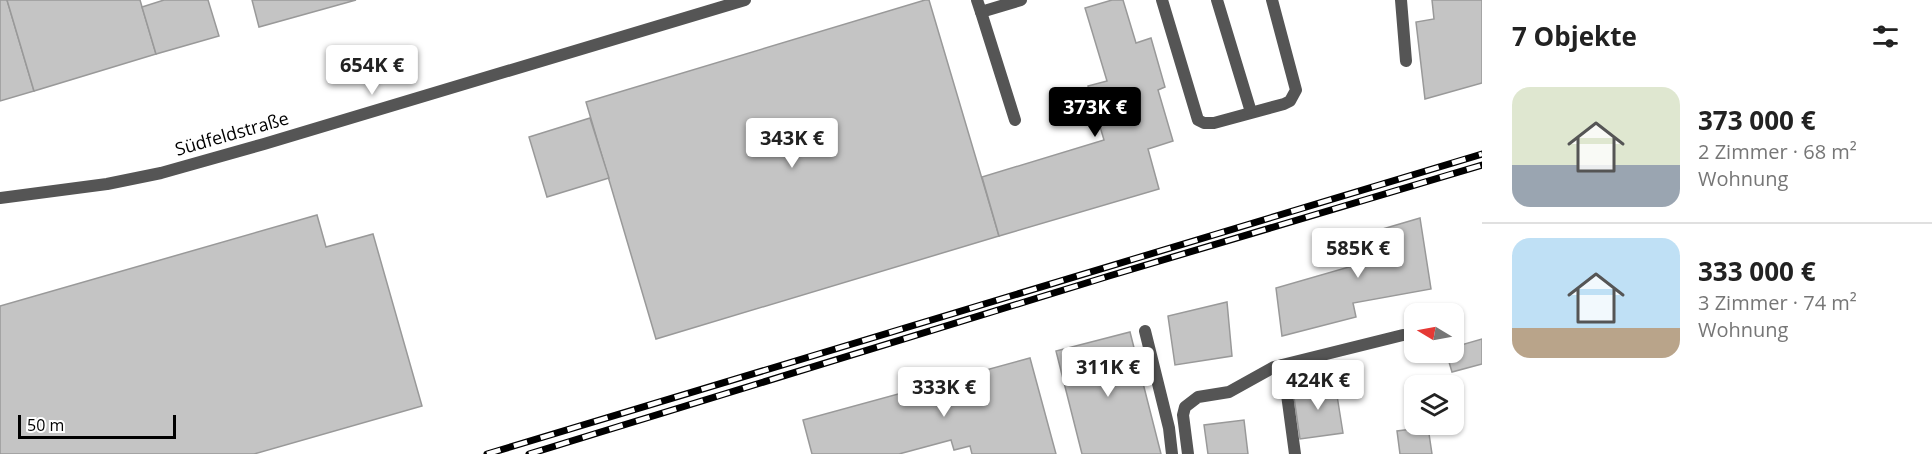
<!DOCTYPE html>
<html lang="de">
<head>
<meta charset="utf-8">
<style>
	body { margin:0; font-family:"Open Sans",sans-serif; background:#f6f6f6; color:#222; height:100vh; display:flex; flex-direction:column; font-size:22px; white-space:nowrap }
	* { box-sizing:border-box; margin:0 }
	p { font-size:20px; color:#767676 }
	.icon { flex:none; width:33px; height:33px; fill:none; stroke:currentColor; stroke-width:2; stroke-linecap:round; stroke-linejoin:round }
	.map { position:relative; flex:1; overflow:hidden }
	.panel { display:flex; flex-direction:column; background:#fff; width:450px }
	.panel>* { flex:none }
	.needle { width:39px; rotate:280deg }
	.controls { position:absolute; left:1404px; top:303px; display:grid; gap:12px }
	.controls a { display:grid; place-items:center; width:60px; height:60px; border-radius:12px; background:#fff; box-shadow:0 2px 4px #0004; font-size:30px }
	.scale { position:absolute; left:18px; bottom:15px; width:158px; box-sizing:border-box; padding-left:6px; border:3px solid #000; border-top:0; font-size:16px; line-height:21px; white-space:nowrap; color:#000; -webkit-text-stroke:4px #fff; paint-order:stroke }
	.price { position:absolute; translate:-50% -51px; padding:0 14px; border-radius:6px; background:#fff; color:#222; font-size:20px; line-height:39px; filter:drop-shadow(0 2px 3px #0008) }
	.price::after { content:''; position:absolute; left:50%; top:36px; width:18px; height:14px; margin-left:-9px; background:inherit; clip-path:polygon(0 0,100% 0,50% 100%) }
	.price.on { background:#000; color:#fff }
	ul { padding:0; list-style:none }
	li { display:flex; align-items:center; gap:18px; height:150px; padding:0 30px }
	li+li { border-top:2px solid #e0e0e0 }
	li span { display:grid; place-items:center; flex:none; width:168px; height:120px; border-radius:18px; color:#555 }
	li>.icon { margin-inline-start:auto }
	span .icon { width:72px; height:72px; fill:#fffc; stroke-width:1 }
	li b { font-size:26px }
	h2 { display:flex; justify-content:space-between; align-items:center; height:72px; padding:0 30px; font-size:26px }
	main { display:flex; flex:1; min-height:0 }
	.map>svg:first-child { display:block }
	.building { fill:#c4c4c4; stroke:#999; stroke-width:1.5 }
	.lines { fill:none; stroke-linecap:round; stroke-linejoin:round }
	.service { stroke:#555; stroke-width:12 }
	.minor { stroke:#555; stroke-width:12 }
	.rail-casing { stroke:#000; stroke-width:7 }
	.rail { stroke:#fff; stroke-width:4.5; stroke-dasharray:14; stroke-linecap:butt }
	.labels { text-anchor:middle; stroke-width:5; stroke-linejoin:round; paint-order:stroke }
	.street-label { font-size:18px; fill:#000; stroke:#fff }
</style>
</head>
<body>
<main>
<div class="map">
<svg width="1482" height="454" viewBox="0 0 1482 454">
	<rect width="100%" height="100%" fill="#fff"/>
	<g class="building">
		<polygon points="0,0 7,0 34,91 0,101"/>
		<polygon points="7,0 140,0 156,54 34,91"/>
		<polygon points="164,0 208,0 219,36 156,54 142,7"/>
		<polygon points="252,0 356,0 259,27"/>
		<polygon points="925,0 929,0 999,236 656,339 586,102"/>
		<polygon points="1112,0 1123,0 1136,43 1151,38 1165,87 1158,90 1173,141 1148,149 1159,189 999,236 982,177 1104,140 1088,86 1107,81 1085,8"/>
		<polygon points="1432,0 1482,0 1482,83 1425,99 1416,22 1434,19"/>
		<polygon points="590,118 609,178 547,197 529,137"/>
		<polygon points="317,215 326,247 373,234 422,406 254,454 0,454 0,306"/>
		<polygon points="1420,218 1431,289 1353,303 1356,317 1282,336 1276,288 1349,267 1345,240"/>
		<polygon points="1227,302 1232,356 1175,365 1168,316"/>
		<polygon points="1130,332 1161,454 1082,454 1056,351"/>
		<polygon points="1482,339 1482,364 1452,372 1446,352 1454,352 1454,347"/>
		<polygon points="1030,358 1056,454 972,454 970,446 954,450 951,440 899,454 812,454 803,420"/>
		<polygon points="1335,383 1343,433 1300,439 1293,390"/>
		<polygon points="1244,420 1248,454 1208,454 1204,425"/>
		<polygon points="1428,427 1432,454 1400,454 1397,431"/>
	</g>
	<g class="lines">
		<g class="service">
			<polyline points="977,0 981,12 1021,0"/>
			<polyline points="1162,0 1198,120 1204,123 1214,123 1284,104 1290,101 1296,90 1272,0"/>
			<polyline points="1217,0 1251,112"/>
			<polyline points="1401,0 1406,61"/>
			<polyline points="981,12 1015,120"/>
			<polyline points="1145,331 1169,428 1172,454"/>
			<polyline points="1283,365 1295,454"/>
			<polyline points="1188,454 1183,415 1185,407 1198,397 1229,392 1274,367 1403,335"/>
		</g>
		<polyline class="minor" points="0,198 107,184 161,173 264,144 745,0"/>
		<g class="rail-casing">
			<g id="rail">
				<polyline points="487,454 1482,154"/>
				<polyline points="529,454 1109,276 1482,165"/>
			</g>
		</g>
		<use href="#rail" class="rail"/>
	</g>
	<g class="labels">
		<g class="street-label">
			<text transform="translate(232 134) rotate(-16)" y="6">Südfeldstraße</text>
		</g>
	</g>
</svg>
<div class="controls">
<a><svg class="needle" viewBox="-14 -14 28 28"><path d="M0-13l5 13h-10z" fill="#e53935"/><path d="M0 13l5-13h-10z" fill="#767676"/></svg></a>
<a><svg class="icon" aria-label="layers" viewBox="0 0 24 24"><path d="M12 4l9 5-9 5-9-5zM3 14l9 5 9-5"/></svg></a>
</div>
<div class="scale">50 m</div>
<b class="price" style="left:372px;top:96px">654K €</b>
<b class="price on" style="left:1095px;top:138px">373K €</b>
<b class="price" style="left:792px;top:169px">343K €</b>
<b class="price" style="left:1358px;top:279px">585K €</b>
<b class="price" style="left:1108px;top:398px">311K €</b>
<b class="price" style="left:1318px;top:411px">424K €</b>
<b class="price" style="left:944px;top:418px">333K €</b>
</div>
<section class="panel">
<h2>7 Objekte<svg class="icon" aria-label="filters" viewBox="0 0 24 24"><path d="M4 7h16M4 17h16"/><circle cx="9" cy="7" r="2"/><circle cx="15" cy="17" r="2"/></svg></h2>
<ul>
<li><span style="background:linear-gradient(#dfe7d0 65%,#9aa5b1 0)"><svg class="icon" aria-label="home" viewBox="0 0 24 24"><path d="M3 11l9-7 9 7M6 9v11h12V9"/></svg></span><div><b>373 000 €</b><p>2 Zimmer · 68 m²</p><p>Wohnung</p></div></li>
<li><span style="background:linear-gradient(#bfe0f5 75%,#b9a48a 0)"><svg class="icon" aria-label="home" viewBox="0 0 24 24"><path d="M3 11l9-7 9 7M6 9v11h12V9"/></svg></span><div><b>333 000 €</b><p>3 Zimmer · 74 m²</p><p>Wohnung</p></div></li>
</ul>
</section>
</main>
</body>
</html>
